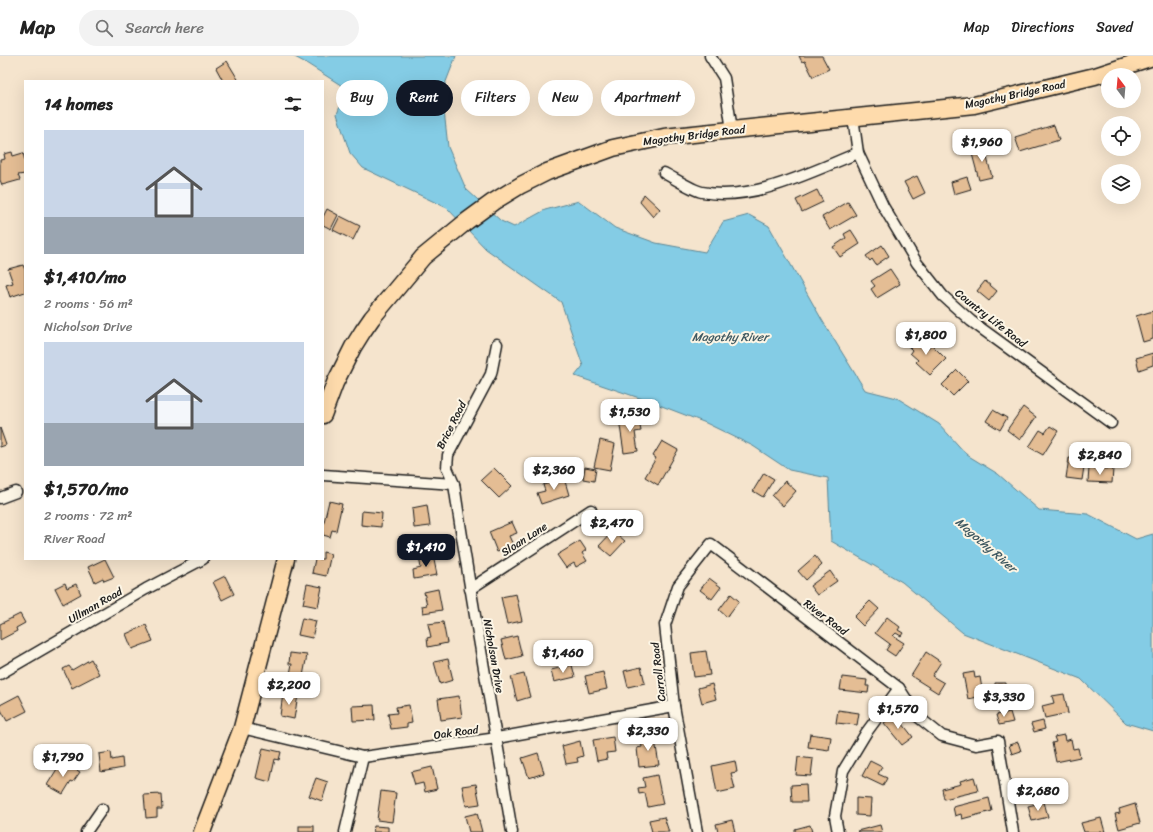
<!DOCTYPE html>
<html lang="en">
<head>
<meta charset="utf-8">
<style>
	body { margin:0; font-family:Sriracha,sans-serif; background:#f2f2f2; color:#222; height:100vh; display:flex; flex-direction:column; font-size:15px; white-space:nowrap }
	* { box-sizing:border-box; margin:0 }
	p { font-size:13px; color:#767676 }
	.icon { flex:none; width:22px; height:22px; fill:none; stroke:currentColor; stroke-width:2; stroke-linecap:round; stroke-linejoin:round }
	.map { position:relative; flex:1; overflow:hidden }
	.side { position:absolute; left:24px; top:24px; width:300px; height:480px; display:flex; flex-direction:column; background:#fff; border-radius:0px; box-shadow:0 4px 16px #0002 }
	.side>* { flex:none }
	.hud { position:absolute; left:336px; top:24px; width:380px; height:36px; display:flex; gap:8px }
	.needle { width:26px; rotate:344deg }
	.tools { position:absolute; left:1101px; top:12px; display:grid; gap:8px }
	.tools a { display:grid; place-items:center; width:40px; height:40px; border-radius:50%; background:#fff; box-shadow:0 4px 16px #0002; font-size:20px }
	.price { position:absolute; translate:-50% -34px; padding:0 9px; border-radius:8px; background:#fff; color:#222; font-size:13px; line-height:26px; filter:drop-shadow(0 1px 2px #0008) }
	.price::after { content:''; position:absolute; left:50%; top:24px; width:12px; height:9px; margin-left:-6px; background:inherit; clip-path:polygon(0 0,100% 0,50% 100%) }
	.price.selected { background:#111827; color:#fff }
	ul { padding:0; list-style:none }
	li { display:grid; align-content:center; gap:8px; height:212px; padding:0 20px }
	li span { display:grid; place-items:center; height:124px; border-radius:0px; color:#555 }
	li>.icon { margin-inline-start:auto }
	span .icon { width:72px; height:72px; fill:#fffc; stroke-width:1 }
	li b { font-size:17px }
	h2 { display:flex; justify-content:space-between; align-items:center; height:48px; padding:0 20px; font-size:17px }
	.pill { padding:0 14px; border-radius:18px; background:#fff; box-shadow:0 4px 16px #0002; font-size:14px; line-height:36px }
	.pill.selected { background:#111827; color:#fff }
	header { display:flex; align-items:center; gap:24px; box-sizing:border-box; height:56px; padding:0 20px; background:#fff; border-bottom:1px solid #e0e0e0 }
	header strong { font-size:19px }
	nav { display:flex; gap:22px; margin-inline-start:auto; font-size:14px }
	.search { width:280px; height:36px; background:#f2f2f2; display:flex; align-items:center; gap:10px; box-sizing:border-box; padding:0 14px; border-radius:22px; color:#767676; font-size:15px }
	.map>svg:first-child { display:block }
	.water { fill:#84cce5; stroke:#5a8695 }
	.building { fill:#e4bd94; stroke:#1c1c1c }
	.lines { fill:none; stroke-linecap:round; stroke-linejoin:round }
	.street-casing { stroke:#1c1c1c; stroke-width:13 }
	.primary-casing { stroke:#1c1c1c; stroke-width:19 }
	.street { stroke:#fcf5e5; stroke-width:10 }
	.primary { stroke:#fedbac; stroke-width:16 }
	.labels { text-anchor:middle; stroke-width:4; stroke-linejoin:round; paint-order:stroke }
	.street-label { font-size:11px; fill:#1c1c1c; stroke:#fcf5e5 }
	.water-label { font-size:12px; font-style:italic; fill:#405a62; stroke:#fcf5e5 }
</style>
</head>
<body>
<header>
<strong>Map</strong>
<div class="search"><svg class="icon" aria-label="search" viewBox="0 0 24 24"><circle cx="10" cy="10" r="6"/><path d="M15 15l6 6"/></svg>Search here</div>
<nav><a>Map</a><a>Directions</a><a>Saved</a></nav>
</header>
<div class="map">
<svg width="1153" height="776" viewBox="0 0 1153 776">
	<rect width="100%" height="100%" fill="#f5e4cd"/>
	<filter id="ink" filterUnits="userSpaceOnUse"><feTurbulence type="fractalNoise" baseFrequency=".025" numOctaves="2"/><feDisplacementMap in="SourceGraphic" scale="8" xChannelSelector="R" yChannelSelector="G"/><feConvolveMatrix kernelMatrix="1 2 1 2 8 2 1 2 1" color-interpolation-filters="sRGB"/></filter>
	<g filter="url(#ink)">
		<polygon class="water" points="293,0 456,0 442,36 448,91 466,133 501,165 514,171 545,154 579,145 615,172 656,187 705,196 723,166 749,159 769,170 822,264 865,334 897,342 939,368 967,399 998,418 1039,454 1088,458 1136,483 1153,478 1153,675 1126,667 1081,623 963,577 902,526 831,485 828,422 789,414 753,390 706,367 654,347 575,320 583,310 561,246 486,193 447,152 363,112 350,97 337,58 347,33 306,7"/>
		<g class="building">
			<polygon points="799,0 822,0 829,13 813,21 805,5 802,6"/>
			<polygon points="227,5 239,25 223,25 216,12"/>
			<polygon points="1054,69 1059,84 1020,96 1015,81"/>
			<polygon points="984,90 992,121 979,124 971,94"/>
			<polygon points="12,96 13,100 23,97 25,105 25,118 18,119 20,124 2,129 0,124 0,104 5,103 4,98"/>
			<polygon points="917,120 925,137 913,143 904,126"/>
			<polygon points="967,121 971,133 954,138 951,126"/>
			<polygon points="817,134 823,146 802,156 796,144"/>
			<polygon points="644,138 660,153 653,161 640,146"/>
			<polygon points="848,146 856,159 830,174 822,161"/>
			<polygon points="327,153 338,159 331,173 323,169 323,161"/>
			<polygon points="340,160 360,170 353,184 333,174"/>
			<polygon points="851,174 860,188 840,201 833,191 846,182 844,178"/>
			<polygon points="882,189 889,200 876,209 872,203 870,205 866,200"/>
			<polygon points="23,209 25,214 25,236 10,241 6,229 13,227 8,213"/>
			<polygon points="890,213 900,228 877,242 871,233 875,230 871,225"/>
			<polygon points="985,225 997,235 989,245 977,235"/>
			<polygon points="1153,255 1153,283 1143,286 1136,260"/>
			<polygon points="914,281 927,293 931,288 946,303 930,319 916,306 918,304 910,297 912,294 906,288"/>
			<polygon points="1153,297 1153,309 1139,314 1136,302"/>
			<polygon points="957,314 968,325 953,340 942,329"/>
			<polygon points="1023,351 1036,361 1020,384 1007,374"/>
			<polygon points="993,354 1007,362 1000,374 986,365"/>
			<polygon points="638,360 641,375 635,376 638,395 624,397 619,363"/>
			<polygon points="1050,370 1058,375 1043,399 1029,391 1040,374 1045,377"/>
			<polygon points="0,372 6,389 0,391"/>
			<polygon points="600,384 615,388 610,414 594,411"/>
			<polygon points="662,385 678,394 658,429 645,421 656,402 653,400"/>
			<polygon points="1069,402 1085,404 1082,424 1066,422"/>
			<polygon points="585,411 596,413 594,425 583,423"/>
			<polygon points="494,412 512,430 499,442 481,424"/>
			<polygon points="1089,412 1113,413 1112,427 1088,426"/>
			<polygon points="764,417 774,423 763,441 753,435"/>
			<polygon points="564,422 569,439 541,448 537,437 545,435 543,429"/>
			<polygon points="785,425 796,435 783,450 772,440"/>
			<polygon points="329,445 342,448 336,475 332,474 330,481 323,479 323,470"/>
			<polygon points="427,449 430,470 414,472 412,452"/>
			<polygon points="362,455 382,457 381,471 361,469"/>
			<polygon points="512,466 517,477 509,480 513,489 497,496 489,476"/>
			<polygon points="613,475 625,485 611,500 599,490"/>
			<polygon points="580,485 586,494 582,497 587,505 576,511 574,507 566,512 557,499"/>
			<polygon points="323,496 331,498 326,520 312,517 315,503 323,503"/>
			<polygon points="433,499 437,519 414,523 413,514 421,512 419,501"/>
			<polygon points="815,500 822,509 806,524 798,515"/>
			<polygon points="105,503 114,521 104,525 103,522 95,526 88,511"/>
			<polygon points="830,515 837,525 817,539 810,530"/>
			<polygon points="225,520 234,538 222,544 213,526"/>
			<polygon points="709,522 721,531 712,543 700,534"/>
			<polygon points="65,527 67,532 76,528 81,538 63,548 55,532"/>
			<polygon points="307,528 322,531 318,551 303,548"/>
			<polygon points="438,533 442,554 423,557 422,550 427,549 424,536"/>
			<polygon points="516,538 522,565 507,568 501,541"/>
			<polygon points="731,538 739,545 727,561 719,554"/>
			<polygon points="870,545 879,553 863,570 854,561"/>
			<polygon points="20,558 25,567 16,572 17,575 0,584 0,568"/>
			<polygon points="887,561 900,571 898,574 903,577 901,580 896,577 893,580 904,587 895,600 886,594 890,588 875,577"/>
			<polygon points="302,562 316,565 312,582 298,579"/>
			<polygon points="443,566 447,587 428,591 427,582 431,581 428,568"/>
			<polygon points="146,569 153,585 132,593 126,578"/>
			<polygon points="517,580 522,600 506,604 501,584"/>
			<polygon points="706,595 710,619 694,621 691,597"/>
			<polygon points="926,596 941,606 932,620 944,627 938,637 911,620"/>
			<polygon points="290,597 307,599 303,620 290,618 292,608 289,608"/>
			<polygon points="91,603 99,618 72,632 63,613 69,610 72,614"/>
			<polygon points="448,603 453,624 440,628 434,606"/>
			<polygon points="572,609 575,621 554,626 551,614"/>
			<polygon points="641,611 645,627 628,631 624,615"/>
			<polygon points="603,616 607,633 589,637 585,620"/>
			<polygon points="974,616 975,622 980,621 982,633 977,634 978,641 968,643 963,618"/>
			<polygon points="524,618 530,641 517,645 511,621"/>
			<polygon points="842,621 867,624 866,630 869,630 868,637 840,634"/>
			<polygon points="995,627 1006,627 1006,634 1009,634 1009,645 995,645"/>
			<polygon points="712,628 716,643 702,647 698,632"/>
			<polygon points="283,637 298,639 294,663 280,660"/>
			<polygon points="1064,638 1068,657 1045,662 1042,650 1054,647 1052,640"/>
			<polygon points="19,639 27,655 7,665 0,652 0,649"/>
			<polygon points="459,640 462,661 441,664 438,643"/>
			<polygon points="374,649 375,664 353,665 352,650"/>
			<polygon points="409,649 412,667 407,668 407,671 391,673 388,658 397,657 396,651"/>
			<polygon points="838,654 859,657 857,669 836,667"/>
			<polygon points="1010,656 1013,666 999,669 996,659"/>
			<polygon points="895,658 913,681 902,689 884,667"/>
			<polygon points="1043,665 1045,673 1034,676 1031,668"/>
			<polygon points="654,678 659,709 639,711 637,692 642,691 640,680"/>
			<polygon points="810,678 831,681 829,694 808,691"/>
			<polygon points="1064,679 1065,685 1071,683 1073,693 1078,692 1080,701 1056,706 1052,687 1056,686 1054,681"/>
			<polygon points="613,681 615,696 606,697 607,703 597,705 593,684"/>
			<polygon points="580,685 583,700 577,702 578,706 566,708 562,690"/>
			<polygon points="1018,686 1021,695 1012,698 1009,689"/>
			<polygon points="263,692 281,696 279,704 275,703 270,726 256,722"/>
			<polygon points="111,696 112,704 122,702 123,712 101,716 99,698"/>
			<polygon points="538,697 544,717 529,722 522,702"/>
			<polygon points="798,701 813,703 811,720 796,719"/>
			<polygon points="62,705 80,716 73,726 71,725 63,738 47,729"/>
			<polygon points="735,705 737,716 731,717 735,733 717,737 712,710"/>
			<polygon points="870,705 882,711 878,718 887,722 883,730 862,720"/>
			<polygon points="432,711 437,733 425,736 423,727 415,729 411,716"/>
			<polygon points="657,719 663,748 648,751 645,737 639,738 638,732 645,731 643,722"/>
			<polygon points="974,721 978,735 944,743 942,733 961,728 960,725"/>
			<polygon points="316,722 328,726 322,745 309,740"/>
			<polygon points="476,728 480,748 466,750 462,730"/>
			<polygon points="806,728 807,746 792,746 791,729"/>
			<polygon points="381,735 396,737 392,766 377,764"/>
			<polygon points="161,738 162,753 157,753 157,761 146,762 144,739"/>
			<polygon points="856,742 871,743 870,760 856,759"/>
			<polygon points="989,742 992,755 962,763 961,758 955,760 953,751"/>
			<polygon points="1044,746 1048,761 1032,765 1028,750"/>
			<polygon points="1135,748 1140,767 1119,773 1115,758 1120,757 1119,753"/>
			<polygon points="477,757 482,776 469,776 465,760"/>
			<polygon points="664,761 669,776 652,776 649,764"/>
			<polygon points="1101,762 1105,776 1084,776 1081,767"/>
			<polygon points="732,764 735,776 718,776 716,768"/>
			<polygon points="810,769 812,776 795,776 795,773"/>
			<polygon points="880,769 882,776 858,776 857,775"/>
			<rect x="299" y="770" width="15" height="6"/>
			<polygon points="374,770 388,771 388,776 373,776"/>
		</g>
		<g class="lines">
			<g class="street-casing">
				<g id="street">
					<polyline points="710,0 724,22 732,74"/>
					<polyline points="853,61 858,97 883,150 917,207 943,240 971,265 1111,367"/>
					<path d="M664 117C674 122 692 134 702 136 754 146 810 116 858 97"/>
					<polyline points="323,419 454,428 447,412 448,399 491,318 497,288"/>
					<path d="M454 428C471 545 493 660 512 776"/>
					<polyline points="0,442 16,436"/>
					<polyline points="470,533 591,454"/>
					<polyline points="0,618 146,533 203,503"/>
					<polyline points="242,672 363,701 497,682 674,650"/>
					<polyline points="86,776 102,753"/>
					<polyline points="345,776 363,701"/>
					<polyline points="697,776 674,650 665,569 678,530 711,488 899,632 917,660 942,680 976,689 998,685 1013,776"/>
					<polyline points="838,776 835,760 843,715 866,677 899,632"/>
				</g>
			</g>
			<g class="primary-casing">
				<g id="primary">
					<polyline points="323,359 335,327 353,291 363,275 372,262 423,201 467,165 493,146 521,129 547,116 613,92 664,81 974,49 1095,20 1153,1"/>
					<polyline points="202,776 242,672 286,503"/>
				</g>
			</g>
			<use href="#street" class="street"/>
			<use href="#primary" class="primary"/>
		</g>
	</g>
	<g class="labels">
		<g class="street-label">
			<text transform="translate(1015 38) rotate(-12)" y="4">Magothy Bridge Road</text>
			<text transform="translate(694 79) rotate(-7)" y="4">Magothy Bridge Road</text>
			<text transform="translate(991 262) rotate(38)" y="4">Country Life Road</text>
			<text transform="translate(451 369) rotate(-63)" y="4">Brice Road</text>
			<text transform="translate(524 483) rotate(-33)" y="4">Sloan Lane</text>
			<text transform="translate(95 549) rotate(-30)" y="4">Ullman Road</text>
			<text transform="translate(826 561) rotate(37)" y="4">River Road</text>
			<text transform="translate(494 600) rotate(80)" y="4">Nicholson Drive</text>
			<text transform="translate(658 616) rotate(-97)" y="4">Carroll Road</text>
			<text transform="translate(456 676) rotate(-8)" y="4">Oak Road</text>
		</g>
		<g class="water-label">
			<text x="730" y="285">Magothy River</text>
			<text transform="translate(986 489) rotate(41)" y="4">Magothy River</text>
		</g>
	</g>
</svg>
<div class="tools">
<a><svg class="needle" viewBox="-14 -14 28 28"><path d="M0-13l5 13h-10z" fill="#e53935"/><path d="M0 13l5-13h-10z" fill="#767676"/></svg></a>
<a><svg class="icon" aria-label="locate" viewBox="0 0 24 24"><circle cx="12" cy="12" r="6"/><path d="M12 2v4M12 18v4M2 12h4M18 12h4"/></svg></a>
<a><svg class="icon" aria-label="layers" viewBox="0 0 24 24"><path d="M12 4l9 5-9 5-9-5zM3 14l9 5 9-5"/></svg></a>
</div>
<b class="price" style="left:982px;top:107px">$1,960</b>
<b class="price" style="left:926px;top:300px">$1,800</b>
<b class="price" style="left:630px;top:377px">$1,530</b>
<b class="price" style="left:1100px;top:420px">$2,840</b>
<b class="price" style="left:554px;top:435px">$2,360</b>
<b class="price" style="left:612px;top:488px">$2,470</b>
<b class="price selected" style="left:426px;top:512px">$1,410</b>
<b class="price" style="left:563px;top:618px">$1,460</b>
<b class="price" style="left:289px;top:650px">$2,200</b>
<b class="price" style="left:1004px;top:662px">$3,330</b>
<b class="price" style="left:898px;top:674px">$1,570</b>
<b class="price" style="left:648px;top:696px">$2,330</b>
<b class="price" style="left:63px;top:722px">$1,790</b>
<b class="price" style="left:1038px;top:756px">$2,680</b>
<div class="hud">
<a class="pill">Buy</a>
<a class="pill selected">Rent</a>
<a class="pill">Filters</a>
<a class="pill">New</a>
<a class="pill">Apartment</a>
</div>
<section class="side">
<h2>14 homes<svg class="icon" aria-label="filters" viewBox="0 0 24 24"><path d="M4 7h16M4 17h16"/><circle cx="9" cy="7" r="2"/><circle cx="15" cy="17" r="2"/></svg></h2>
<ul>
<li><span style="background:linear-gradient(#c9d6e8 70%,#9aa5b1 0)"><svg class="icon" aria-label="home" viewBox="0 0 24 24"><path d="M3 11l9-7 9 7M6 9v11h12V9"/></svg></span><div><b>$1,410/mo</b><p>2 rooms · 56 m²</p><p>Nicholson Drive</p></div></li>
<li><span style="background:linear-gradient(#c9d6e8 65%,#9aa5b1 0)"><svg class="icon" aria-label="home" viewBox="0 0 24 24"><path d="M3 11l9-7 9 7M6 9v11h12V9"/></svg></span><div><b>$1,570/mo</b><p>2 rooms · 72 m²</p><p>River Road</p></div></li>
</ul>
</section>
</div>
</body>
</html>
